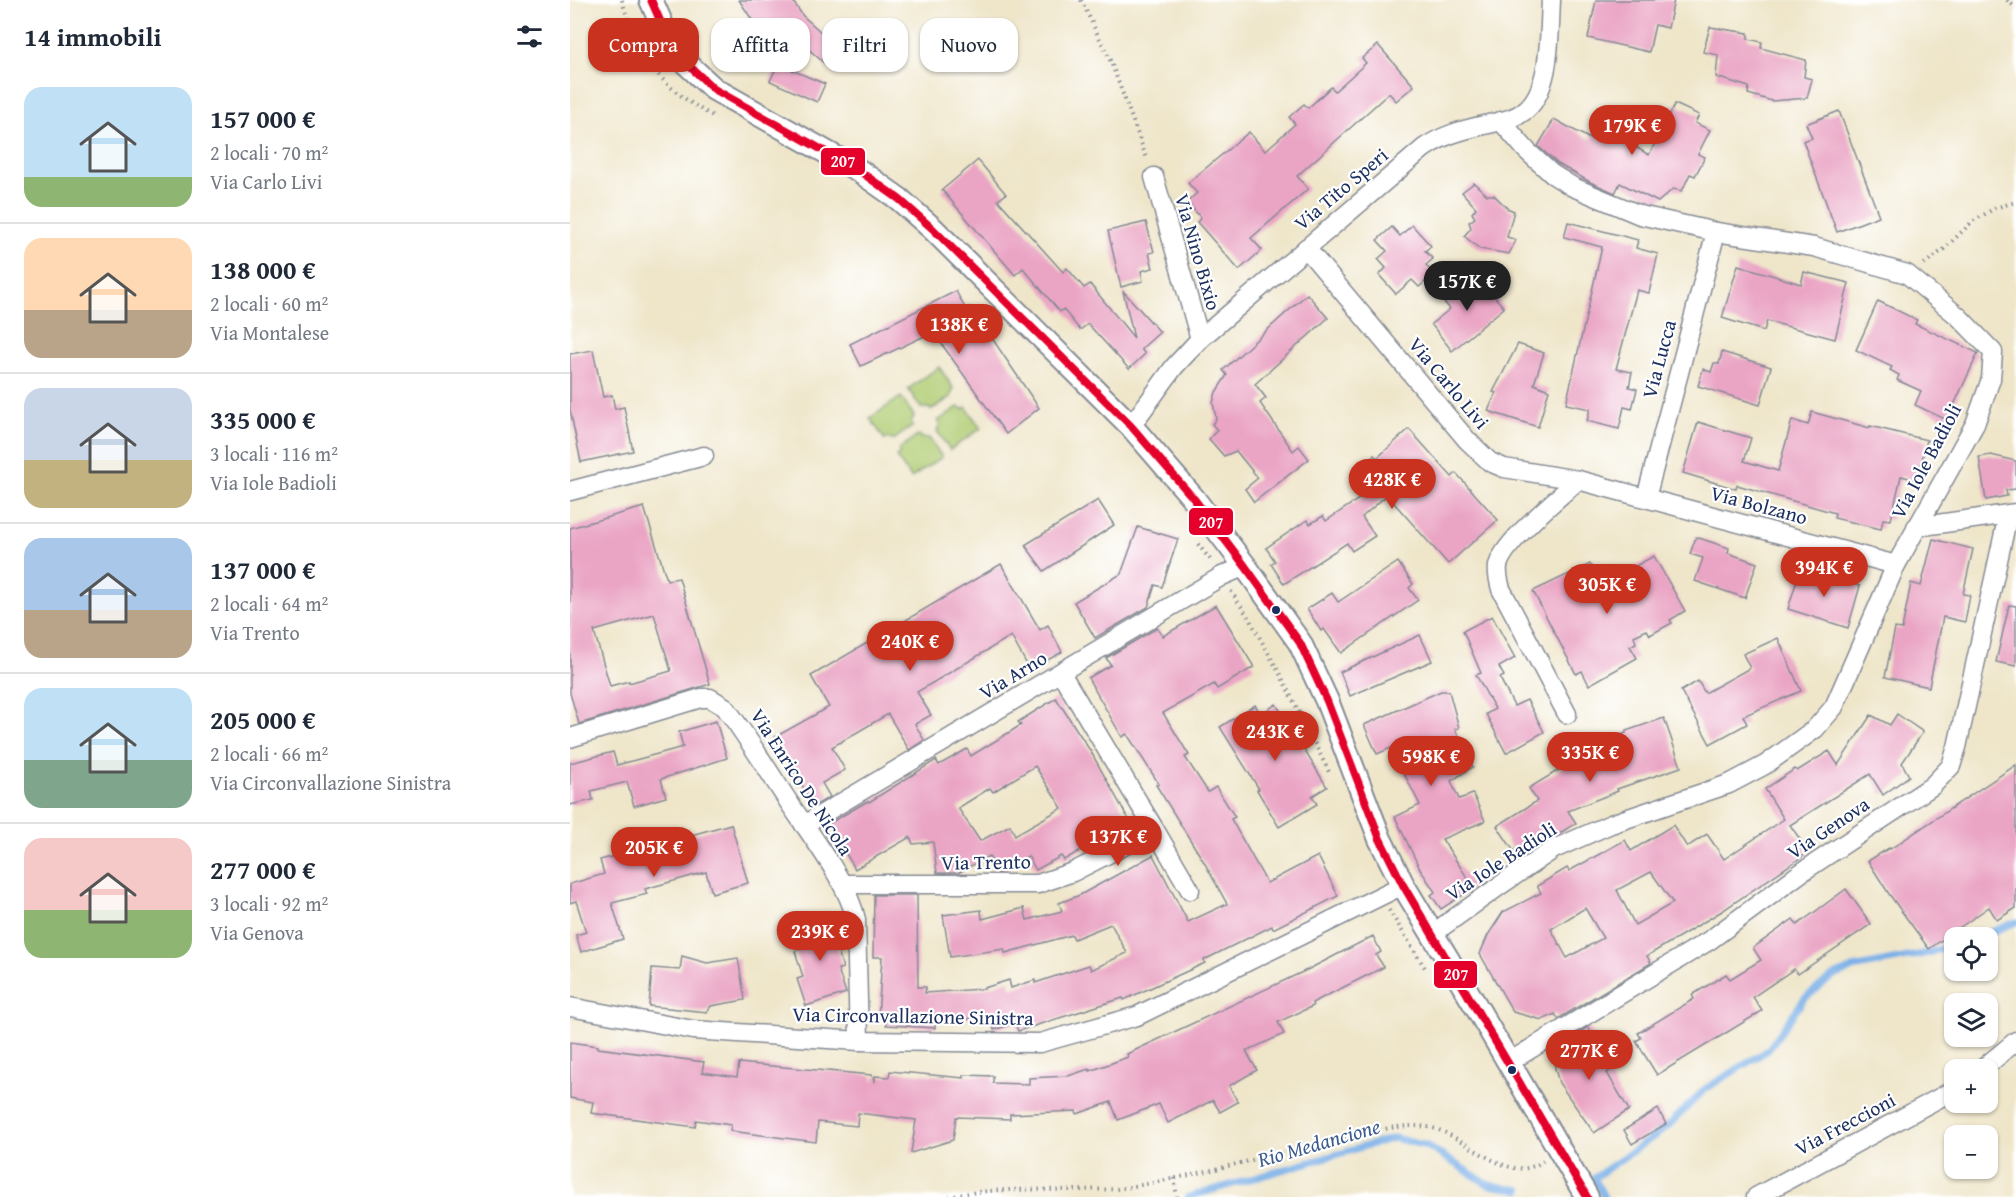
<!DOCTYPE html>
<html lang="it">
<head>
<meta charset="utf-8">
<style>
	body { margin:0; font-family:"Gentium Book Plus",serif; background:#f2f2f3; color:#1f2937; height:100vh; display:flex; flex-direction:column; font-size:22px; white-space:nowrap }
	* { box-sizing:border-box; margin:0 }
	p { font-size:20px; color:#747a83 }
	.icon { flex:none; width:33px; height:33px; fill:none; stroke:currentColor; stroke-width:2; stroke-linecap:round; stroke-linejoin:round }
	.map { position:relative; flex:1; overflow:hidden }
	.details { display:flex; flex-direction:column; background:#fff; width:570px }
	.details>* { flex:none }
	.banner { position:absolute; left:18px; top:18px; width:570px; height:54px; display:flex; gap:12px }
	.controls { position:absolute; left:1374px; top:927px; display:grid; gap:12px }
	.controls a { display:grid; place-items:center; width:54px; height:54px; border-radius:12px; background:#fff; box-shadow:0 2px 4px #0004; font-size:30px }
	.price { position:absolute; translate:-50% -51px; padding:0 14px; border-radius:21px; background:#c8321e; color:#fff; font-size:20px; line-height:39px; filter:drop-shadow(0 2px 3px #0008) }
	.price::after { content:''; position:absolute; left:50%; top:36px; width:18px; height:14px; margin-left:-9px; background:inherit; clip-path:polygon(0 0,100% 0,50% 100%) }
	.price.on { background:#222; color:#fff }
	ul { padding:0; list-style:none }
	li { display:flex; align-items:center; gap:18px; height:150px; padding:0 24px }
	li+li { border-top:2px solid #e0e1e3 }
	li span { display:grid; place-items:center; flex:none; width:168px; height:120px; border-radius:18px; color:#555 }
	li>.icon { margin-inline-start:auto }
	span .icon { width:72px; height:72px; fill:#fffc; stroke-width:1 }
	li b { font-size:26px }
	h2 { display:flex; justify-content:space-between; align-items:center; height:72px; padding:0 24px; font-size:26px }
	.pill { padding:0 21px; border-radius:18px; background:#fff; box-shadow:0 2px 4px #0004; font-size:21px; line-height:54px }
	.pill.on { background:#c8321e; color:#fff }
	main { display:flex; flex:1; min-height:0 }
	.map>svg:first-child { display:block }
	.green { fill:#b0cc72; stroke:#667e68; stroke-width:1.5 }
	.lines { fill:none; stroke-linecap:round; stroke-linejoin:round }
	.stream { stroke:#79afe7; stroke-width:7 }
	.building { fill:#eaa4c4; fill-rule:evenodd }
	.minor-casing { stroke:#858a94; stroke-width:21 }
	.tertiary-casing { stroke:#858a94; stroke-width:26 }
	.path { stroke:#858a94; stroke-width:4; stroke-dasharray:1.5 4.5; stroke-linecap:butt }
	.minor { stroke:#fff; stroke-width:18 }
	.tertiary { stroke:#fff; stroke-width:22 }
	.bus-1-casing { stroke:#fff; stroke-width:12 }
	.bus-1 { stroke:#e4002b; stroke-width:8 }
	.bus-dot { fill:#1b2f5e; stroke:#fff; stroke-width:2 }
	.labels { text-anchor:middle; stroke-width:4.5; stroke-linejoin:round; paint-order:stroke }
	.street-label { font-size:20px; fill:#1b2f5e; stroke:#fff }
	.water-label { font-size:21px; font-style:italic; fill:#3c5c8e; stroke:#fff }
	.line-badge { stroke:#fff; stroke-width:2 }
	.badge-label { font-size:16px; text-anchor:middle; font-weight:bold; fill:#fff }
</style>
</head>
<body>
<main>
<section class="details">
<h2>14 immobili<svg class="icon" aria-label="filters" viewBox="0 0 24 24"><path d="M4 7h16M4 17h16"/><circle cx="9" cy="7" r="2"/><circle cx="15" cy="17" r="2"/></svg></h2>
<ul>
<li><span style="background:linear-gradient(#bfe0f5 75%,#8fb573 0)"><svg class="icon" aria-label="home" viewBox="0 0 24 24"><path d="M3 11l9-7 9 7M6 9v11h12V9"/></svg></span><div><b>157 000 €</b><p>2 locali · 70 m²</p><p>Via Carlo Livi</p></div></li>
<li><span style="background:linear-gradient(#ffd9b3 60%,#b9a48a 0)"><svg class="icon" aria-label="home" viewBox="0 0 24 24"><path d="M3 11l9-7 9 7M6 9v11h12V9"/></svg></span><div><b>138 000 €</b><p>2 locali · 60 m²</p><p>Via Montalese</p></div></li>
<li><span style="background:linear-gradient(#c9d6e8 60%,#c2b280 0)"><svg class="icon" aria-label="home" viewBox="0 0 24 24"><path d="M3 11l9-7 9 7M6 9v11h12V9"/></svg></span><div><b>335 000 €</b><p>3 locali · 116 m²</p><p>Via Iole Badioli</p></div></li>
<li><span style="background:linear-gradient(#a9c7e8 60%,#b9a48a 0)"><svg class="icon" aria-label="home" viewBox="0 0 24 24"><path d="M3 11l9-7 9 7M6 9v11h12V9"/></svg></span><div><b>137 000 €</b><p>2 locali · 64 m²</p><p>Via Trento</p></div></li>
<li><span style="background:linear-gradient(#bfe0f5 60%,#7fa58c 0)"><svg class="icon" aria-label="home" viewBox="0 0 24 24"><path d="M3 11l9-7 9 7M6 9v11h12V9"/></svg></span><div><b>205 000 €</b><p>2 locali · 66 m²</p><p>Via Circonvallazione Sinistra</p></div></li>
<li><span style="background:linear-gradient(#f6c9c9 60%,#8fb573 0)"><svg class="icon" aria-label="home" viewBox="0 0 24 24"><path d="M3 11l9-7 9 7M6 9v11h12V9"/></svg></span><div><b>277 000 €</b><p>3 locali · 92 m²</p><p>Via Genova</p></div></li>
</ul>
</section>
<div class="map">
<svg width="1446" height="1197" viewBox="0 0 1446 1197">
	<rect width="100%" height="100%" fill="#fff"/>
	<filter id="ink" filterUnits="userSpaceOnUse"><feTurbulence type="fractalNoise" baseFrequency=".0167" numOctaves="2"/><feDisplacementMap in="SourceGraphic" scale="12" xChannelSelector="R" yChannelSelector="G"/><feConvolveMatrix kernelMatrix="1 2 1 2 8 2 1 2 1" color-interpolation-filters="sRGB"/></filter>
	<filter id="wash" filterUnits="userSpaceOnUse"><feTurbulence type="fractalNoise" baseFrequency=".008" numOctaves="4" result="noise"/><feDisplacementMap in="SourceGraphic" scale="24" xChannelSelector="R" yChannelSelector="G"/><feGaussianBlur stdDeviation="1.35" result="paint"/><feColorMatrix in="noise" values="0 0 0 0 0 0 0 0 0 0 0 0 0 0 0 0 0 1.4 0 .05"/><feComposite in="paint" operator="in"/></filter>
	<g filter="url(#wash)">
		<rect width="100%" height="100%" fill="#efe6ca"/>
		<g class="green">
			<polygon points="369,367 384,389 382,391 381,397 361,410 358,408 351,408 338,389"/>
			<polygon points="331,397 344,416 341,422 343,426 323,440 317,438 315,440 300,418"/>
			<polygon points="388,407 393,409 396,407 411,428 380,450 367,431 370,424 368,421"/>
			<polygon points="349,435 352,438 359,438 372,457 341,478 326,457 329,455 329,449"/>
		</g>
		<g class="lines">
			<g class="stream">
				<polyline points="1407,938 1446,922"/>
				<polyline points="618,1197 824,1138 857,1146 919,1185 950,1190"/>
				<polyline points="1034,1197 1024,1178 1096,1128 1135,1089 1198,1050 1234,999 1262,977 1283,968 1358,953 1384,945"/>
			</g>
		</g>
		<g id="blocks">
			<g class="building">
				<polygon points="169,0 222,0 233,16 279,57 264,72 215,28 196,41"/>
				<polygon points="1026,0 1104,0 1098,28 1085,25 1079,52 1018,38"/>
				<polygon points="1140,27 1178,33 1178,39 1192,42 1191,48 1236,60 1234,77 1242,79 1237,98 1202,101 1178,94 1179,87 1146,77 1148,55 1133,52"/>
				<polygon points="808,45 844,86 826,101 819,93 727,176 738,189 681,238 692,250 669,270 627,222 631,218 617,202 627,193 618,183 679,132 695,151 725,124 719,117 734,104 738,108 761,87 765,91 796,63 792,58"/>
				<polygon points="208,64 255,84 247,102 200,81"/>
				<polygon points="1105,104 1129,115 1125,123 1140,130 1128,154 1135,157 1125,176 1120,174 1112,191 1103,189 1088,202 1050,183 1045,193 1020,182 988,164 968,146 984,119 1020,139 1028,125 1079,155"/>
				<polygon points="1269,111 1309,216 1267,232 1233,141 1242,138 1236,124"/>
				<polygon points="408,160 436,194 428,200 493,272 497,268 514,288 520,284 564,338 553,291 590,332 571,349 575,354 559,369 518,324 510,330 493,309 490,312 453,268 445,275 372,190"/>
				<polygon points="904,183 917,195 924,195 937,208 944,211 937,237 946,240 939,254 910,249 894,236 901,228 899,222 905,218 902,213 906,208 892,192"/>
				<polygon points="576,222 584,252 579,253 583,268 571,271 573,281 551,287 538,231"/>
				<polygon points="998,222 1068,240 1066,248 1088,254 1079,293 1067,290 1046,369 1062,372 1059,387 1067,389 1062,409 1054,407 1049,429 1017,421 1020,409 996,404 1032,247 994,237"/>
				<polygon points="842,225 861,246 855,251 863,259 856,265 864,274 849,287 842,280 826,294 809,275 816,268 808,259 817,251 807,240 822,227 830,236"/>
				<polygon points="1168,265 1231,284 1234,272 1279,283 1265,339 1197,321 1194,331 1152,318"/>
				<polygon points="906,274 934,308 882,351 861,324 880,309 873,301"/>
				<polygon points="386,291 395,308 401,307 469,408 436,434 363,332 291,366 280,344"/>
				<polygon points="737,294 758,318 685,384 696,398 690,403 723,451 729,446 739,459 684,502 675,489 688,478 666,451 654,456 639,439 647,430 642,424 646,419 643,403 646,392 657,375 653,370"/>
				<polygon points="1308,301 1347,320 1345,324 1408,353 1377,420 1345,405 1351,391 1327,380 1329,375 1320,370 1322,367 1286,350"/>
				<polygon points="948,344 974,353 964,384 979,390 968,427 918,411 926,393 923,392"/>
				<polygon points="23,350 33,397 42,395 45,409 54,407 63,451 11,462 0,410 0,354"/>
				<polygon points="1152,352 1201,367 1190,405 1128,386 1133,369 1141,372 1144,363 1149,364"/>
				<polygon points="1242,412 1300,428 1300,426 1357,440 1347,480 1331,476 1321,520 1313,519 1311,529 1264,518 1265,513 1167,485 1166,489 1113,473 1128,422 1181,438 1174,461 1208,471 1222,420 1238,425"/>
				<polygon points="839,429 882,477 886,473 928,520 878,564 817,495 792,517 805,536 782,551 777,543 714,584 701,564 705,561 696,548 737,520 740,524 753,516 756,521 799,492 783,475 804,455 807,458"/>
				<polygon points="1421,455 1446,461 1446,489 1436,490 1437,496 1416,500 1409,457"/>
				<polygon points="528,500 544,525 474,571 455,545"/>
				<path d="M74 507 97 580 109 578 140 684 9 724 0 693V528ZM84 614 101 671 59 683V681L40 686 24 631Z"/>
				<polygon points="568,527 608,539 592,587 585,585 578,607 525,638 504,602 551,574"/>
				<polygon points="1126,537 1159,548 1158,553 1187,563 1175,598 1125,581 1133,558 1120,554"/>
				<polygon points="1363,539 1403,549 1393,594 1400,595 1395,622 1373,617 1359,687 1315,677 1325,628 1332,629 1341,583 1351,586"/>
				<polygon points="1084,556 1115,611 1100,620 1102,623 1080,635 1077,630 1064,636 1066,643 1060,646 1067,658 1019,685 1012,671 1006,674 963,591 1020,564 1030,585"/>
				<polygon points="828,562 843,584 839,588 848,600 771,653 754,629 751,631 737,609 762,593 768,602"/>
				<polygon points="431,564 470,630 478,625 492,652 460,670 441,636 347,692 361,715 345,724 354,740 339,750 318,714 262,747 275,770 252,783 260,797 246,805 242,798 240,799 205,737 259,707 241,676"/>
				<polygon points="1231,567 1290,586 1278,628 1218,609"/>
				<polygon points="646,605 684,667 647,689 644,684 593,713 619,755 615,757 638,792 646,787 665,817 661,819 697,883 748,856 768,896 703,929 702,926 634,960 635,963 554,1000 553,998 448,1031 445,1023 424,1030 420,1017 365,1021 365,1028 316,1025 316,1018 308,1018 312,957 303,957 304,895 347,895 348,987 356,987 355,993 411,989 439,980 441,988 465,980 465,983 519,965 521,970 557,953 541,924 504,939 502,935 435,953 434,949 380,957 373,915 411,910 412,919 454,908 457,920 492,911 489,903 510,895 583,855 618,922 657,904 634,862 586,785 589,784 557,734 552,737 518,678 541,665 536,658 587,628 593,636"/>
				<polygon points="1439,605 1446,606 1446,666 1426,662"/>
				<polygon points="922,616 945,658 929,667 934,676 930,678 944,706 957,700 974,732 936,753 916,714 925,709 906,675 911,673 893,631"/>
				<polygon points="850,635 862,661 780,696 770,672"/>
				<polygon points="1208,638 1231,691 1173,716 1177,724 1140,744 1111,691 1128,681 1135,693 1180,668 1173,654"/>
				<polygon points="871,691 879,691 889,728 885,729 903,767 881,781 889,799 903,794 915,821 872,839 904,888 871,909 861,895 865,892 850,869 825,817 850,805 821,748 807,754 794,725"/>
				<path d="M486 698 521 752 560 822 494 860 491 856 466 870 458 856 428 873 419 856 388 873H367L363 842 343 844 340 837 285 869 258 824 298 801 299 802 366 760 369 765 397 749 401 756 451 725 448 722ZM465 766 492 808 445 835 440 825 410 841 388 808 420 788 423 792Z"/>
				<polygon points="706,704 757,787 742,796 747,804 709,827 687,790 689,789 650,727 685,705 691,714"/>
				<path d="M1327 714 1353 732 1332 763 1339 776 1313 795 1300 774 1220 825 1239 852 1152 911 1077 956 1081 963 988 1019 985 1014 972 1020 943 1012 910 954 918 935 933 912 971 893 967 886 997 868 999 871 1055 840 1061 851 1103 825 1117 847 1137 834 1154 859 1214 819 1195 789 1225 769 1227 771 1259 751 1268 765 1301 715 1320 725ZM1081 872 1103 903 1065 925 1047 890ZM1015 908 1033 938 997 958 981 929Z"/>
				<polygon points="1094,718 1111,767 1047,789 1048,791 998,811 1006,823 949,859 927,826 967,801 959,788 1035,742 1056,733 1056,731"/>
				<polygon points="146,721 157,758 91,779 96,797 64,806 57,782 21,791 23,800 0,805 0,763 43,752 47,765 113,747 109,732"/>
				<polygon points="1446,765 1446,908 1427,920 1419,907 1359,949 1319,894 1298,861 1319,848 1320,849"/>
				<polygon points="161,824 178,883 142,893 136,872 75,889 77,894 42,903 53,939 11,952 6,935 16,932 6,901 0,903 0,884 34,874 30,860"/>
				<polygon points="1276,889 1301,924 1228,974 1224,969 1183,997 1192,1011 1087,1075 1066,1041 1071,1038 1068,1033 1124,999 1122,995 1156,974 1160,979 1191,960 1183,948 1223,919 1227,925"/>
				<polygon points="263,917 273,945 267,947 273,968 268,969 276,993 236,1006 227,979 233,977 225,951 233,948 227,929"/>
				<polygon points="803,936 811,952 806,955 814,967 742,1003 743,1006 708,1022 714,1034 676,1051 687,1070 659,1086 668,1102 650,1112 643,1100 598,1123 589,1104 548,1120 541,1102 507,1114 506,1111 440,1114 440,1119 386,1117 383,1140 341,1153 346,1120 288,1113 287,1126 248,1122 246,1142 160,1131 161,1125 126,1120 125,1127 21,1113 23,1102 0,1098 0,1042 28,1046 28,1048 134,1062 132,1072 167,1077 169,1063 302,1075 305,1082 305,1076 319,1077 320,1071 394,1078 394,1075 423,1076 423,1083 459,1084 459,1078 498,1076 519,1069 520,1071 558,1057 557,1054 739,969"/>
				<polygon points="112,956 137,963 168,958 175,1000 141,1006 137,1012 79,1006 82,968 110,970"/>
				<polygon points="1018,1027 1042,1069 1037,1073 1059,1110 1024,1133 989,1083 985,1069 985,1058 989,1051 1000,1042 998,1039"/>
				<polygon points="1088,1109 1096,1124 1062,1144 1054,1130"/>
			</g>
		</g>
	</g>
	<g filter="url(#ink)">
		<use href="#blocks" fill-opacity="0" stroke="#858a94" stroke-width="1.5"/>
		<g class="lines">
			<g class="minor-casing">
				<g id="minor">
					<polyline points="584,177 630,339"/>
					<polyline points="736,248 897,440 920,462 934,468 1008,480 1326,565"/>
					<path d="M561 426 604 367 630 339 854 148C876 133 898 129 923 123 933 121 944 119 953 112 982 92 979 33 981 0"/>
					<polyline points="0,491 134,456"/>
					<polyline points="1076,498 1146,232"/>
					<polyline points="1346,527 1446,513"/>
					<path d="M997 714 931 589C929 582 927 574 928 566 933 542 989 498 1008 480"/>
					<path d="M0 738 131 698H140L155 707C179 739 200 774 222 807 243 838 279 885 286 920L289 1041"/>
					<polyline points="234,825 652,576 675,566"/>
					<polyline points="585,830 620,890"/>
					<polyline points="272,884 468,884 503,872 585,830 491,673"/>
					<polyline points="862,934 935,882 984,849 1041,824 1159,784 1195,765 1245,729 1264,707 1326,565 1405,424 1421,379 1423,352 1389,317 1337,274 1244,247 1146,232 1070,215 1003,187 982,174 957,151 931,121"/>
					<polyline points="0,1007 123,1030 289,1041 470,1043 567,1016 833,885"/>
					<polyline points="939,1062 1140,940 1232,872 1362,786 1381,766 1387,747 1438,515"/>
					<polyline points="1411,1070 1446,1041"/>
					<polyline points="1186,1197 1384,1090"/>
				</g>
			</g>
			<g class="tertiary-casing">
				<polyline id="tertiary" points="81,0 96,34 116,63 144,89 288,170 329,199 363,229 561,426 624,499 675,566 730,643 757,701 810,839 833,885 910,1013 1017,1197"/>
			</g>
			<g class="path">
				<path d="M52 0C68 58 90 87 143 116"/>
				<polyline points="511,0 541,62 577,159"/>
				<polyline points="1437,0 1446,8"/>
				<polyline points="1354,264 1373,250 1402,222 1425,208 1446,202"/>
				<polyline points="628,544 642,562"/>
				<polyline points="661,591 680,620 711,676 759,772"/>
				<polyline points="819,910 855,968"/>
				<polyline points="604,1178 607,1197"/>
				<path d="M379 1197C422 1187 467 1190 511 1190 523 1189 535 1190 547 1189 624 1177 698 1155 773 1138 798 1132 833 1123 858 1127 895 1133 937 1188 973 1161"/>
			</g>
			<use href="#minor" class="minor"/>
			<use href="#tertiary" class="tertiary"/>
			<g class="bus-1-casing">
				<polyline id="bus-1" points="81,0 96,34 116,63 144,89 288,170 329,199 363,229 561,426 624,499 675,566 730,643 757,701 810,839 833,885 1017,1197"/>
			</g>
			<use href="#bus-1" class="bus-1"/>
		</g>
	</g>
	<g class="bus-dot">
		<circle cx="706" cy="610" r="5"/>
		<circle cx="942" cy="1070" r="5"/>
	</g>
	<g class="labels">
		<g class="street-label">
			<text transform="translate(771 189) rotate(-40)" y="7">Via Tito Speri</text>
			<text transform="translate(628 252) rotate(74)" y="7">Via Nino Bixio</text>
			<text transform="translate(1089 359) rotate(-75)" y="7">Via Lucca</text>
			<text transform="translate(879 383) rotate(50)" y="7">Via Carlo Livi</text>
			<text transform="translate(1356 461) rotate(-62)" y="7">Via Iole Badioli</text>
			<text transform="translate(1189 505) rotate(15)" y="7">Via Bolzano</text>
			<text transform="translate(443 675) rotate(-31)" y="7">Via Arno</text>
			<text transform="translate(232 782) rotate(57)" y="7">Via Enrico De Nicola</text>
			<text transform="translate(1258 828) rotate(-34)" y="7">Via Genova</text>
			<text transform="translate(931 861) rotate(-33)" y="7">Via Iole Badioli</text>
			<text transform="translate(416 862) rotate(-1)" y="7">Via Trento</text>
			<text transform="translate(343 1016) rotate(1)" y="7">Via Circonvallazione Sinistra</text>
			<text transform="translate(1275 1124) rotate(-28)" y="7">Via Freccioni</text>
		</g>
		<g class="water-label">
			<text transform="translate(749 1143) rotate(-16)" y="7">Rio Medancione</text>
		</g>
	</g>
	<g class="line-badge">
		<rect x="250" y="147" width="46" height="29" rx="6" fill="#e4002b"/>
		<rect x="618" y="507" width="46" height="29" rx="6" fill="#e4002b"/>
		<rect x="863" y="960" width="45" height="29" rx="6" fill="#e4002b"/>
	</g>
	<g class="badge-label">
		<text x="273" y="167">207</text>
		<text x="641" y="528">207</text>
		<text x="886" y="980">207</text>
	</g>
</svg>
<div class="controls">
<a><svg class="icon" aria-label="locate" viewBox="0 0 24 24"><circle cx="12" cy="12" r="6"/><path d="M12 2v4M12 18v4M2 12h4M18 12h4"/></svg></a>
<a><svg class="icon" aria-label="layers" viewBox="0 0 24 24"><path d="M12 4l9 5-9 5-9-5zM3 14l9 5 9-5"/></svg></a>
<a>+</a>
<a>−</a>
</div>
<b class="price" style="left:1062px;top:156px">179K €</b>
<b class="price on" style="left:897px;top:312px">157K €</b>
<b class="price" style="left:389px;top:355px">138K €</b>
<b class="price" style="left:822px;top:510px">428K €</b>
<b class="price" style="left:1254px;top:598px">394K €</b>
<b class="price" style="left:1037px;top:615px">305K €</b>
<b class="price" style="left:340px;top:672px">240K €</b>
<b class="price" style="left:705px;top:762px">243K €</b>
<b class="price" style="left:1020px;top:783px">335K €</b>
<b class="price" style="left:861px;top:787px">598K €</b>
<b class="price" style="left:548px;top:867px">137K €</b>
<b class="price" style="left:84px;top:878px">205K €</b>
<b class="price" style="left:250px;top:962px">239K €</b>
<b class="price" style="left:1019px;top:1081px">277K €</b>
<div class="banner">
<a class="pill on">Compra</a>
<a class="pill">Affitta</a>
<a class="pill">Filtri</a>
<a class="pill">Nuovo</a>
</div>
</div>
</main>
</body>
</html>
